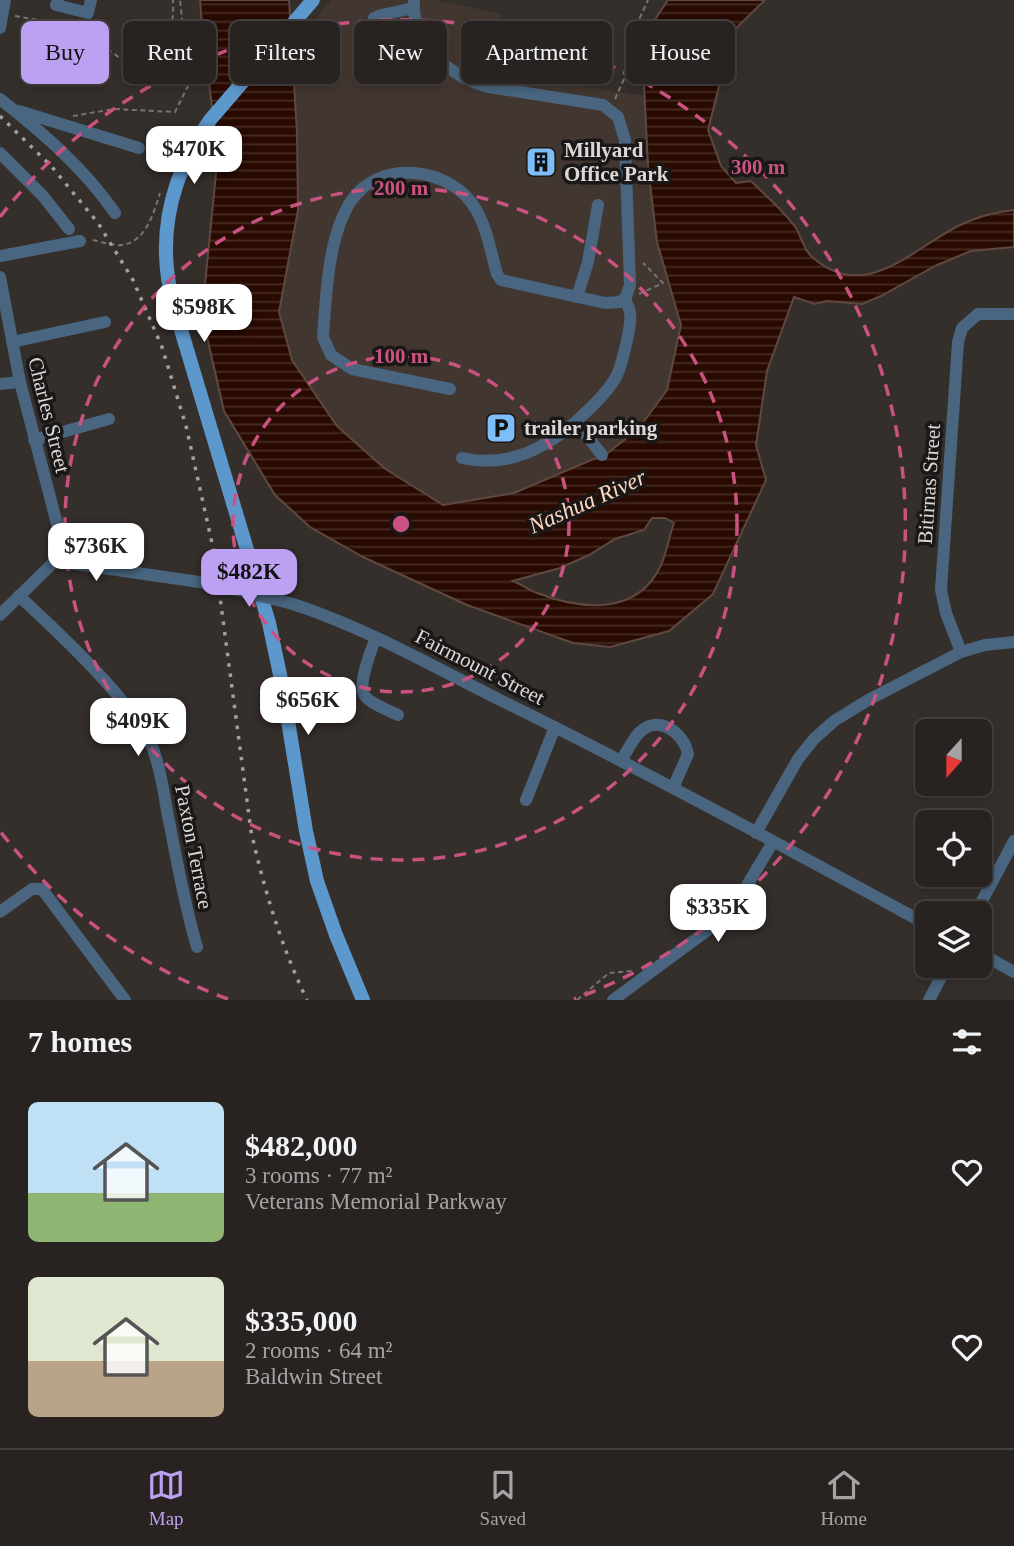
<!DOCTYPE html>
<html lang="en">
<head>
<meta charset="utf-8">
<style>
	body { margin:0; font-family:"Times New Roman",serif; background:#342f2e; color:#f1f3f6; height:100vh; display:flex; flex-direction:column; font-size:26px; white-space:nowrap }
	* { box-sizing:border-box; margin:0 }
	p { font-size:23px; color:#a5a4a5 }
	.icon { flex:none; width:38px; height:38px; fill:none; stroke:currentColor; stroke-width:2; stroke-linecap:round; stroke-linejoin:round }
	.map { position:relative; height:1000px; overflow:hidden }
	.sheet { display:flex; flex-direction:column; background:#282321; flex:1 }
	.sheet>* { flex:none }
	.hud { position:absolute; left:21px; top:21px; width:973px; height:63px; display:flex; gap:14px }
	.needle { width:46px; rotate:201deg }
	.tools { position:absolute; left:915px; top:719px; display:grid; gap:14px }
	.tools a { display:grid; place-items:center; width:77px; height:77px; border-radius:10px; background:#282321; box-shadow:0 4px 10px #0003,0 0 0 2px #44403f; font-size:35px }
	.price { position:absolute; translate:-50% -60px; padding:0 16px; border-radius:14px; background:#fff; color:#222; font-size:23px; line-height:46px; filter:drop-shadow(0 2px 4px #0008) }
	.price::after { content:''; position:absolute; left:50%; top:42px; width:21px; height:16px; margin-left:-10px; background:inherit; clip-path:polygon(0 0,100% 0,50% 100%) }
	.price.on { background:#bca0f2; color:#111 }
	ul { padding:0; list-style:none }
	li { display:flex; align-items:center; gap:21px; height:175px; padding:0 28px }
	li span { display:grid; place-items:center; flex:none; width:196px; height:140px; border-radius:10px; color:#555 }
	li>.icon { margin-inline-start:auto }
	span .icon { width:84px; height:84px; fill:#fffc; stroke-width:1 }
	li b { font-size:30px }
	h2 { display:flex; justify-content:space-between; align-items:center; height:84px; padding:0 28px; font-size:30px }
	.chip { padding:0 24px; border-radius:10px; background:#282321; box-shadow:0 4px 10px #0003,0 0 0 2px #44403f; font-size:24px; line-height:63px }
	.chip.on { background:#bca0f2; color:#111 }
	.dock { display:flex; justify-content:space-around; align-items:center; height:98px; border-top:2px solid #44403f; background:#282321; font-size:19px; color:#a5a4a5 }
	.dock a { display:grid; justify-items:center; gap:4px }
	.dock .on { color:#bca0f2 }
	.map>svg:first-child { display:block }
	.built { fill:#423630 }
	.water { fill:url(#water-rules); stroke:#5f4840; stroke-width:2; fill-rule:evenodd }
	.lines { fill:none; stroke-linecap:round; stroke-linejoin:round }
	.path { stroke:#797472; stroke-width:2; stroke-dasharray:5 3.5; stroke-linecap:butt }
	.minor { stroke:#49657f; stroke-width:12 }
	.major { stroke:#5d98cd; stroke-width:14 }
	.rail { stroke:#a4a09e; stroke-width:3.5; stroke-dasharray:3.5 7; stroke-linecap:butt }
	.minor-bridge { stroke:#49657f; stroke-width:12 }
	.ring { fill:none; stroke:#ca5280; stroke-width:3.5; stroke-dasharray:12 9 }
	.labels { text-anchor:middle; stroke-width:7; stroke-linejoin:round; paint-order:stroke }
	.poi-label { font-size:21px; font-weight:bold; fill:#dcd8d7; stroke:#1a1817; text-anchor:start }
	.street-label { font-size:21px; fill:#dcd8d7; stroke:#1a1817 }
	.water-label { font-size:23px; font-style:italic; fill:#ffd6c2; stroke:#1a1817 }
	.centre { fill:#ca5280; stroke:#1a1817; stroke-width:3.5 }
	.ring-label { font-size:21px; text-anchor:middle; font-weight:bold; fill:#ca5280; stroke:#1a1817; stroke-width:7; stroke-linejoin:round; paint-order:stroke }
</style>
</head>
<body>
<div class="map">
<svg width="1014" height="1000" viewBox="0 0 1014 1000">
	<defs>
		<pattern id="water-rules" width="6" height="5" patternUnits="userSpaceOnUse" patternTransform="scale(1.75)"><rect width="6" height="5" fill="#290a00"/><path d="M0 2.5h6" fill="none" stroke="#472d24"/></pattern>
	</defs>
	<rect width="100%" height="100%" fill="#352f2c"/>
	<polygon class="built" points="331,0 435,0 502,14 491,72 644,96 648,166 657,242 681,325 667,390 639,428 608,453 514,493 443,505 384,468 337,426 292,360 279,312 298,210 292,49"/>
	<path class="water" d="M200 0H289L297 133 298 210 279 312 292 360 337 426 384 468 443 505 514 493 608 453 639 428 667 390 681 325 657 242 648 166 643 63 650 27 668 0H765L733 31 708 130 721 166 736 183 751 181C766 196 784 211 796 228 801 236 803 248 811 256 863 304 910 251 958 226 976 217 994 212 1014 210V247L971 251 937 265 881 296 862 304 827 301 815 304 794 297 767 371 756 445 766 480 713 594 669 631 610 647 573 643 467 605 363 557 310 527 275 495 224 411 202 315 218 153 209 83 205 66ZM652 518H665L674 523C669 536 667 552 661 565 638 616 581 610 537 593 528 590 521 584 513 581L560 568 589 555 615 539 644 530Z"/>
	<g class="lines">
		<g class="path">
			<polyline points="15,16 39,20 65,21"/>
			<path d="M74 23 130 66C169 79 174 25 173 0"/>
			<polyline points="615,99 624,79 630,39 648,0"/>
			<polyline points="73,116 114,109 175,112 189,84 180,0"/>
			<path d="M93 240C102 242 113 246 122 245 146 242 154 212 160 193"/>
			<polyline points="639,294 663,283 643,263"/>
			<polyline points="577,1000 609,973 633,971"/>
		</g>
		<g class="minor">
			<polyline points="58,0 56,5 88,13 91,0"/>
			<path d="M414 0C411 43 449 77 489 87L603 105 618 117 625 140 630 285 626 297 620 302 605 303 501 280 497 274C491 253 487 227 475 208 450 167 380 158 351 201 328 236 326 296 323 337L331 355 352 369 450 389"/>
			<path d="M414 8 381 15 374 18C367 37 381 56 393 69L399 71 403 67 417 25"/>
			<polyline points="0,28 5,0"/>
			<path d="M0 99C43 133 84 168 115 213"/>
			<polyline points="19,111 139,148"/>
			<polyline points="0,153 43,196 69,229"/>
			<polyline points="0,256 80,241"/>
			<polyline points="0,277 20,382 62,543 62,561"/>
			<polyline points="577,297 588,262 598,205"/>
			<polyline points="12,342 105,322"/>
			<polyline points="0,384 20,382"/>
			<polyline points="576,422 602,455"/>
			<polyline points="34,440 109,419"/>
			<path d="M462 458C510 469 550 447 584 414 596 403 608 391 616 377 622 365 624 353 627 340 630 325 634 312 624 299"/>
			<path d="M19 596C58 632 133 701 153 749 161 770 164 794 168 816 177 860 184 904 197 947"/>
			<path d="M293 604C366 628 432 666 500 700 645 771 786 848 928 925"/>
			<polyline points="0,615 55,561 213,584"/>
			<path d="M376 638C371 649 357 686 365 696 371 704 388 710 398 715"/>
			<polyline points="961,652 946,613 941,590 958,342 962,328 978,314 1014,314"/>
			<path d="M621 761C627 752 632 740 639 733 658 713 684 733 688 754L673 788"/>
			<polyline points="526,800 555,727"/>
			<polyline points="756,833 798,759 814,739 834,721 868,700 961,652 985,645 1014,642"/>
			<polyline points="0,912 32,889 42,889 125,1000"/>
			<polyline points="975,914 1014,841"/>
			<polyline points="980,953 1014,972"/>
			<polyline points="613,1000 712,927 746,887 773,842"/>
			<polyline points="929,1000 947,966"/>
		</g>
		<path class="major" d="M313 0 210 120C171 175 156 237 173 303L269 623 282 684 306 831 317 881 336 935 363 1000"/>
		<path class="rail" d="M0 116 52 167 98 223 133 280 162 347 186 426 214 552 251 831C264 889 281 946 307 1000"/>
		<polyline class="minor-bridge" points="213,584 293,604"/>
	</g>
	<g class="ring">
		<circle cx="401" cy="524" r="168"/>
		<circle cx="401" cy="524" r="336"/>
		<path d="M228 999A505 505 0 0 1 0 831M0 217A505 505 0 1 1 574 999"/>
	</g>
	<defs>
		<g id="building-square" transform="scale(1.575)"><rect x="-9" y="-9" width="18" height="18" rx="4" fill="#7dbef9" stroke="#1a1817"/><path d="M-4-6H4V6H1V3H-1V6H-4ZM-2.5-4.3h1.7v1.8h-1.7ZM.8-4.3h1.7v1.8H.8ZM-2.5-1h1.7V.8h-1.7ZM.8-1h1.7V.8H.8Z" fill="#111"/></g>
		<g id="parking-square" transform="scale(1.575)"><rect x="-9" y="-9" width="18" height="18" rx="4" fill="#7dbef9" stroke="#1a1817"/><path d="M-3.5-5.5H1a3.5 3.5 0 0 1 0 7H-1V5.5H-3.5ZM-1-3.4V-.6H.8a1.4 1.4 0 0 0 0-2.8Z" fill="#111"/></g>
	</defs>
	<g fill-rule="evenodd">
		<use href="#building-square" x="541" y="162"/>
		<use href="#parking-square" x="501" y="428"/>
	</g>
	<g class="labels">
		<g class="poi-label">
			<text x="564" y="157">Millyard<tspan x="564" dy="24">Office Park</tspan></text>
			<text x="524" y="435">trailer parking</text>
		</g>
		<g class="street-label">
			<text transform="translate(49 415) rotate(76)" y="7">Charles Street</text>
			<text transform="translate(929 484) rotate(-86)" y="7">Bitirnas Street</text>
			<text transform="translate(480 667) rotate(27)" y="7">Fairmount Street</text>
			<text transform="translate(194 847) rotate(79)" y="7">Paxton Terrace</text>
		</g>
		<g class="water-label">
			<text transform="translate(587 501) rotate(-24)" y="8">Nashua River</text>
		</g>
	</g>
	<circle cx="401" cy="524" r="10" class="centre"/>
	<g class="ring-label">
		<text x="758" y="174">300 m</text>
		<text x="401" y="195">200 m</text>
		<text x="401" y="363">100 m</text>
	</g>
</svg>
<div class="tools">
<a><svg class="needle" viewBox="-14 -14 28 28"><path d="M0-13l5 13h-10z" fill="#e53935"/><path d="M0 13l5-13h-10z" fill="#a5a4a5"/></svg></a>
<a><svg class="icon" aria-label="locate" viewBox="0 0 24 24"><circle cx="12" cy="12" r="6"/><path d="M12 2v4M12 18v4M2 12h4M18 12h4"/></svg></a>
<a><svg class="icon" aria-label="layers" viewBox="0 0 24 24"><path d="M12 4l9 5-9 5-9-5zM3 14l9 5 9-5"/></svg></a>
</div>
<b class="price" style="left:194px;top:186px">$470K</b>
<b class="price" style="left:204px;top:344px">$598K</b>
<b class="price" style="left:96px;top:583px">$736K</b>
<b class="price on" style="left:249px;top:609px">$482K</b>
<b class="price" style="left:308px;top:737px">$656K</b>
<b class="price" style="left:138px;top:758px">$409K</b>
<b class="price" style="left:718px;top:944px">$335K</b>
<div class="hud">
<a class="chip on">Buy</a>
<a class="chip">Rent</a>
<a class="chip">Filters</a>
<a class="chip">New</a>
<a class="chip">Apartment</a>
<a class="chip">House</a>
</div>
</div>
<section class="sheet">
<h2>7 homes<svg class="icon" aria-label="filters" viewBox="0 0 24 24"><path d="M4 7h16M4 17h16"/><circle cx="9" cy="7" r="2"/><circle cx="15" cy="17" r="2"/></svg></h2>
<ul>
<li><span style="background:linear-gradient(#bfe0f5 65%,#8fb573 0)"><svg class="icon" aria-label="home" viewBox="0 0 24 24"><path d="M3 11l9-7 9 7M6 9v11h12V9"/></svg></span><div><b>$482,000</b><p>3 rooms · 77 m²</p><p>Veterans Memorial Parkway</p></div><svg class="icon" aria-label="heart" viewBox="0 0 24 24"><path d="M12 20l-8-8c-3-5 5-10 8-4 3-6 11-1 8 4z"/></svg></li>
<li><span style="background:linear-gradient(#dfe7d0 60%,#b9a48a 0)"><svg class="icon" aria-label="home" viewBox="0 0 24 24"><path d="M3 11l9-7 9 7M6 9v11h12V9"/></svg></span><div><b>$335,000</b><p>2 rooms · 64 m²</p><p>Baldwin Street</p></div><svg class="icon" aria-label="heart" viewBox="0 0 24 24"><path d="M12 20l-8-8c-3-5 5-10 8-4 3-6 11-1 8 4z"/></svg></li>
</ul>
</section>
<nav class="dock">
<a class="on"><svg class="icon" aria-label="map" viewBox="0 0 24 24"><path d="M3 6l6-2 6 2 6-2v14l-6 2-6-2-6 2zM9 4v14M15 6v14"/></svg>Map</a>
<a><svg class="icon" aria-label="saved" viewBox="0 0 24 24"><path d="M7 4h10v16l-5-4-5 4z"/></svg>Saved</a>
<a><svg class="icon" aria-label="home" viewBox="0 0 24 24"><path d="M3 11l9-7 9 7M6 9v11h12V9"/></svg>Home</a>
</nav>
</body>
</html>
